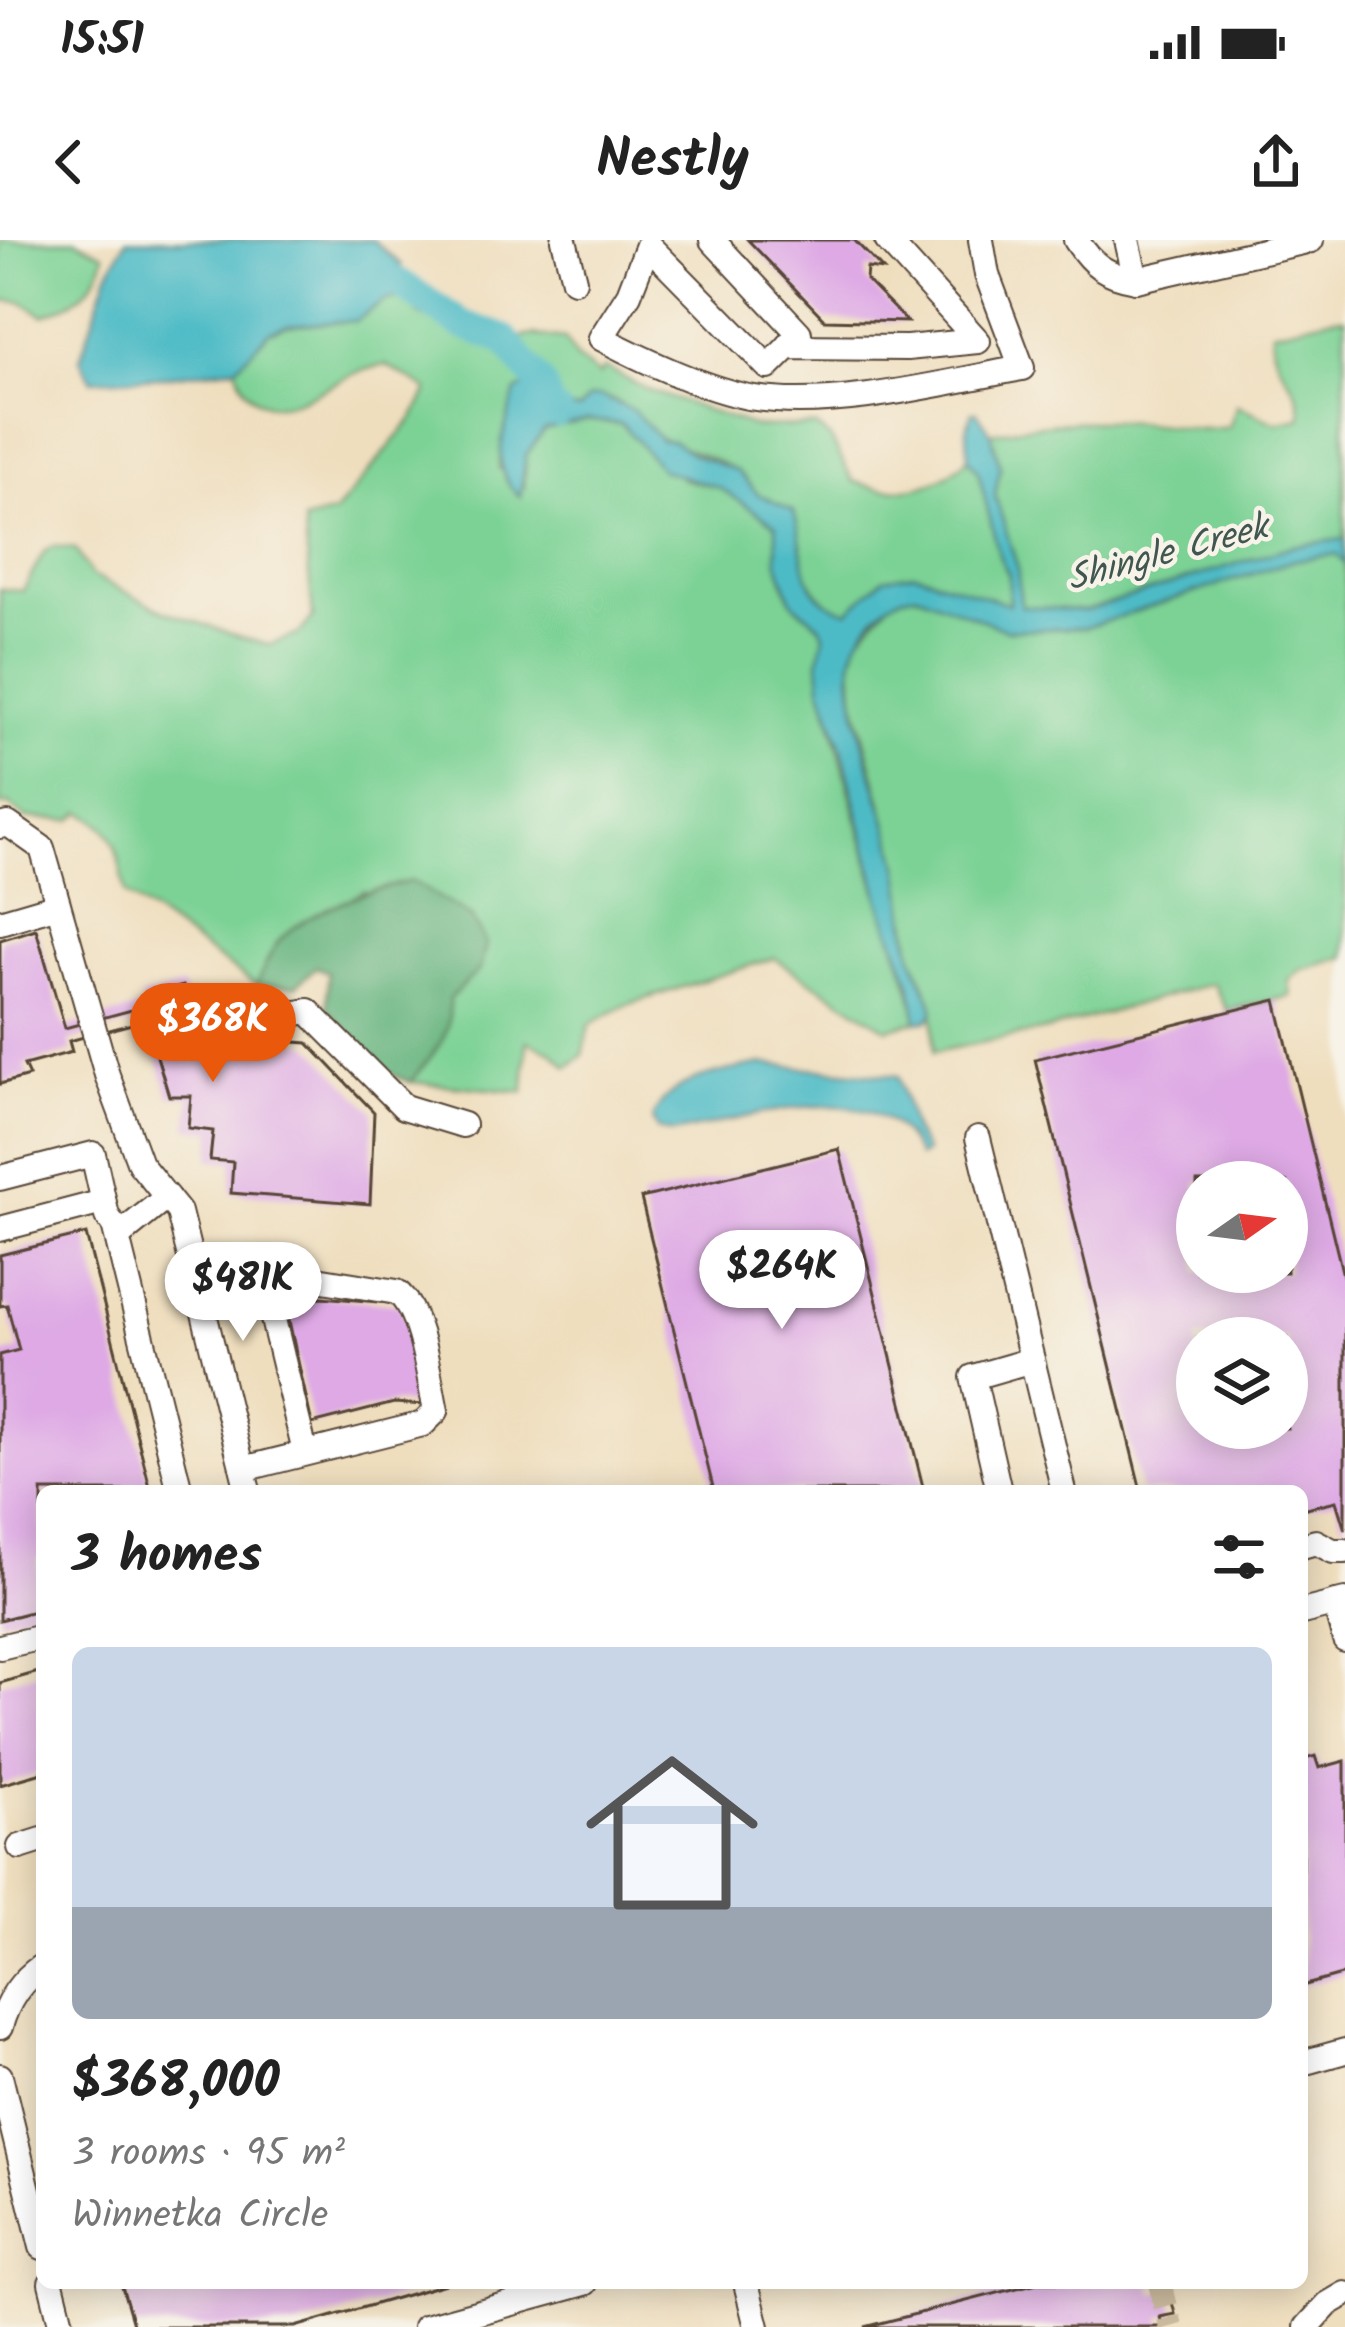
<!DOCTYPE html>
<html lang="en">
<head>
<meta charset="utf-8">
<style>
	body { margin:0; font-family:Kalam,sans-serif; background:#f2f2f2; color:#222; height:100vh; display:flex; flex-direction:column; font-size:45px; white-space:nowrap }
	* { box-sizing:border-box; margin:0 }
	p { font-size:39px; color:#767676 }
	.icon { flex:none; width:66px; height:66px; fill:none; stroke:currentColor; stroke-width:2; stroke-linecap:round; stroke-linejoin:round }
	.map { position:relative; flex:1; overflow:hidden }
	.details { position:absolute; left:36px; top:1245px; width:1272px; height:804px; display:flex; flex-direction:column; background:#fff; border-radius:18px; box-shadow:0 6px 30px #0003 }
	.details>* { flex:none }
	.needle { width:78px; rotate:76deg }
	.buttons { position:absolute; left:1176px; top:921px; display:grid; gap:24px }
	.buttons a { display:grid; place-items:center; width:132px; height:132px; border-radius:50%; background:#fff; box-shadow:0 6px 30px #0003; font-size:60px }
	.price { position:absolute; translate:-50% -102px; padding:0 27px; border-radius:42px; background:#fff; color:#222; font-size:39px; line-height:78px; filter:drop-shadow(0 3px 6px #0008) }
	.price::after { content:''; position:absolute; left:50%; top:72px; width:36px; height:27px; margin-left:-18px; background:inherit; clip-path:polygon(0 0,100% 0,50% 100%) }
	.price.on { background:#ea580c; color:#fff }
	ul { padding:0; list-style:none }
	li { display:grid; align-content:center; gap:24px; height:636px; padding:0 36px }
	li span { display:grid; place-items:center; height:372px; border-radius:18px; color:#555 }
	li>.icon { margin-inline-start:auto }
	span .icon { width:216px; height:216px; fill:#fffc; stroke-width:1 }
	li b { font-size:51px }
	h2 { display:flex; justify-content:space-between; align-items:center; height:144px; padding:0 36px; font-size:51px }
	.status { display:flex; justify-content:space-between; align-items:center; height:84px; padding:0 60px; background:#fff; direction:ltr }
	.status svg { height:33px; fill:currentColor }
	header { display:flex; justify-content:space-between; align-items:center; height:156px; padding:0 36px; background:#fff; font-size:54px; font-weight:700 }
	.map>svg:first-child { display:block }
	.green { fill:#7cd295; stroke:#5c7e5a; stroke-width:3 }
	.forest { fill:#65b47e; stroke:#506f4e; stroke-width:3 }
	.water { fill:#4dbbc6; stroke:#447272; stroke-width:3 }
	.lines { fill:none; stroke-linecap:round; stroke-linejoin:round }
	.river { stroke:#4dbbc6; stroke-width:30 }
	.building { fill:#dea9e5; fill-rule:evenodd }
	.minor-tunnel { stroke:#cbba9e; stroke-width:24; stroke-dasharray:24 12; stroke-linecap:butt }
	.minor-casing { stroke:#564536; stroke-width:28 }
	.minor { stroke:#fff; stroke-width:24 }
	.labels { text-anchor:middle; stroke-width:9; stroke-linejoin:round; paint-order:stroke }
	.water-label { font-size:36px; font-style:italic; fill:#405650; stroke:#f7f3e8 }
</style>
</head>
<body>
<div class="status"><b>15:51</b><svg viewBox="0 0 49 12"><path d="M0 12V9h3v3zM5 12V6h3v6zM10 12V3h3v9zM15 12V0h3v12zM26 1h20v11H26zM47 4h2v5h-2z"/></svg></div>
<header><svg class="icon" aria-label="back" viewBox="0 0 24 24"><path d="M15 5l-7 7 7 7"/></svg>Nestly<svg class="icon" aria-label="share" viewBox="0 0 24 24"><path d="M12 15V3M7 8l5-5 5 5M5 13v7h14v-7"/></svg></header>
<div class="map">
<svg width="1345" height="2087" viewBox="0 0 1345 2087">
	<rect width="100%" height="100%" fill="#f7f3e8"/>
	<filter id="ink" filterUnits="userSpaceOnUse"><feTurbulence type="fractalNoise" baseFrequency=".00833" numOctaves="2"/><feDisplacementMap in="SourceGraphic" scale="24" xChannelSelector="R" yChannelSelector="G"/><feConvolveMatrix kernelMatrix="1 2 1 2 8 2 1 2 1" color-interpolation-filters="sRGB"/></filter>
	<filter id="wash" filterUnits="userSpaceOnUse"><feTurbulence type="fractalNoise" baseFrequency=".004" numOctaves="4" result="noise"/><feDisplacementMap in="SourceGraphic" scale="48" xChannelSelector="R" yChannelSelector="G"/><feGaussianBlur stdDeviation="2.7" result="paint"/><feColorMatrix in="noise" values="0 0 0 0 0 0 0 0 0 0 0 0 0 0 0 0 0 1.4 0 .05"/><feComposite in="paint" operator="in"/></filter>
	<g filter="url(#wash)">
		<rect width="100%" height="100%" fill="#efdebe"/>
		<g class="green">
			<path d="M0 0H76L104 14C98 48 75 64 43 75L23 62 0 60Z"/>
			<path d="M406 58 420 75 497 105 532 145 516 152 502 201 499 228 524 247 526 215 544 189 587 180 622 184 682 239 720 248 776 285C777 310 779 344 795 365 802 374 817 378 822 389 829 402 817 433 823 452 844 523 859 596 882 666 895 705 910 740 917 781L887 789 774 718 626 765 590 784 583 815 568 827 552 812 527 801 524 852 410 842C433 813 453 798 448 759L365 651 281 699 256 745 126 654C116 616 122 591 81 572L72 580 26 578 9 564 0 566V349L23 351 44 312 53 306 75 309 92 336 165 371 246 399 269 405 299 394 313 377 304 281 335 273 415 176 428 150 386 125C374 128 360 130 349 136 308 156 255 194 236 127L269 92 288 85 355 81 388 59Z"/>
			<path d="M1334 77H1345V299L1293 306 1086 371 1020 366 1017 326 995 256 1000 227 991 193C1041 183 1082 179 1134 182 1166 184 1197 193 1229 187L1237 165 1277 183 1301 178C1302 140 1271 133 1272 91Z"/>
			<path d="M533 95 565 99 576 118 600 135 605 128 648 150 755 187 815 186 831 199 853 241C895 257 936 251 968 218L978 231 1000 318 1009 335V365L915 333 884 338 848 372C798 359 802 297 773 263 764 252 770 262 758 254 751 249 746 239 739 234 724 221 683 208 664 200 638 190 627 149 588 159L580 169 562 168 545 136 513 98Z"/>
			<polygon points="1338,314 1345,324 1345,717 1300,730 1289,741 1291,756 1227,770 1213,743 1051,789 934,812 933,765 912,714 899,627 854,458 852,422 858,399 890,362 907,353 1085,388 1296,320"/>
		</g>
		<path class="forest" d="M412 641 471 677 486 704 480 729 449 759C453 798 433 813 410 842 365 825 358 801 327 768L328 732 316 727 296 746 256 745C263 730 269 714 279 701 305 671 374 649 412 641Z"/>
		<g class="water">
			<polygon points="126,0 373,0 401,25 388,59 355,81 288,85 269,92 236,127 163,137 92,140 80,119 108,33"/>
			<path d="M545 136 562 168 580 169 588 158 600 156 634 171 661 200 673 201 694 215 737 231 758 254 793 271C809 308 792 357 848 371L884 338 915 333 1009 364V335L1000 318 978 231 968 218 967 188 972 172H977L991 193 1000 227 995 256 1017 326 1021 366 1086 371 1293 306 1345 299V324L1337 314 1295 320 1085 388 1007 390 918 354C888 352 855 393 852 421 847 470 885 570 898 621 905 651 904 683 912 713 917 731 926 748 933 765V774L926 781H917L911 745 881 664 842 509 821 446 819 422 824 395 821 386 794 364 788 352 777 320 776 285 720 248 662 230 622 184 587 180 544 190 526 215 520 257C486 227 505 190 516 152Z"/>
			<path d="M763 824 898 836 913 889 926 912 918 917C880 827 744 881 672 893L657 889 652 879C669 837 724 831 763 824Z"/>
		</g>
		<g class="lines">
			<polyline class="river" points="360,42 398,42 461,84 504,99 542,146 551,171 557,173"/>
		</g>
		<g id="blocks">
			<g class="building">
				<polygon points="748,0 854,0 883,30 867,28 866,40 907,82 825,80"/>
				<polygon points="36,689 65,788 143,767 141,757 183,746 198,795 308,803 374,872 370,964 231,953 233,922 210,920 213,891 188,888 191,856 169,856 146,780 69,801 72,812 24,825 29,836 0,844 0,700"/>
				<path d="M1276 760 1345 1044V1290L1336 1261 1302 1269V1251H1141L1035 819ZM1197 942H1287V1032H1197ZM1197 1098H1287V1188H1197Z"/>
				<polygon points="839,909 924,1251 714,1251 641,958"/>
				<polygon points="86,994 151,1251 42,1251 42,1317 37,1318 42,1369 0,1380 0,1115 19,1110 7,1065 0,1066 0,1015"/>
				<polygon points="321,1057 401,1064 427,1161 424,1165 394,1163 312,1184 286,1067"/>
				<polygon points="42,1431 42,1533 0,1545 0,1443"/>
				<polygon points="1315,1516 1319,1528 1345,1521 1345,1734 1302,1746 1302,1520"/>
				<polygon points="121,2043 445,2043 445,2044 295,2087 134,2087"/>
				<polygon points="1037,2043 1151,2043 1154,2054 1169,2050 1175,2074 1160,2077 1163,2087 865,2087"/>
			</g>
		</g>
	</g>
	<g filter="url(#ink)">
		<use href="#blocks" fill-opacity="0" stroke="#564536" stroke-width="3"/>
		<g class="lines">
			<polyline class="minor-tunnel" points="1160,2043 1171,2087"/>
			<g class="minor-casing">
				<g id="minor">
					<polyline points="564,0 574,40"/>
					<polyline points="712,0 799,93 788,107"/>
					<path d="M887 0 978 101 907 108 788 107 768 127 648 5 629 54 601 98C643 120 709 151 755 158 835 170 942 143 1022 128L987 35 981 0"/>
					<path d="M1076 0C1093 26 1106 35 1136 40L1311 0"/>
					<polyline points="1127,0 1136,40"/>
					<polyline points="0,586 8,584 42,608 107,835 140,924 179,972 248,1251"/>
					<polyline points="0,682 58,665"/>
					<polyline points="264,779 308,771 404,867 463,885"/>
					<polyline points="978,898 1064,1251"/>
					<polyline points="0,938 93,914 107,976 121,994 167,957"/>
					<polyline points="114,985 180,1251"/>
					<polyline points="0,989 103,962"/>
					<polyline points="264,1042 305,1212"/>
					<path d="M200 1056 298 1036 397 1052C422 1072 429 1140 436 1171L423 1184 243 1229"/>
					<polyline points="999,1251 973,1137 1032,1120"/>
					<polyline points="1302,1306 1316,1302 1333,1311 1345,1311"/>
					<polyline points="1335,1363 1345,1400"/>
					<polyline points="1302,1372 1345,1361"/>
					<polyline points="0,1407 42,1397"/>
					<polyline points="20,1607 42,1600"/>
					<path d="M0 1787C7 1761 20 1741 42 1726"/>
					<polyline points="1302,1823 1345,1811"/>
					<polyline points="0,1836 42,2007"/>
					<polyline points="51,2043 62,2087"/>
					<polyline points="746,2043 757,2087"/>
					<polyline points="425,2087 585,2043"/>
					<polyline points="1307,2087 1328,2064 1345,2054"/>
				</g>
			</g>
			<use href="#minor" class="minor"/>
		</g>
	</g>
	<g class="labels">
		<g class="water-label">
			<text transform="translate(1167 311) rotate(-15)" y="13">Shingle Creek</text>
		</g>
	</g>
</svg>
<div class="buttons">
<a><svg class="needle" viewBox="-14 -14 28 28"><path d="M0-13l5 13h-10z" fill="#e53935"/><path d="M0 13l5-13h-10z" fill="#767676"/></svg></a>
<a><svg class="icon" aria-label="layers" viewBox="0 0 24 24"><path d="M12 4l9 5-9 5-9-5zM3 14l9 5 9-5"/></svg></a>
</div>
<b class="price on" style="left:213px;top:845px">$368K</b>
<b class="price" style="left:782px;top:1092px">$264K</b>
<b class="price" style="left:243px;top:1104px">$481K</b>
<section class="details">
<h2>3 homes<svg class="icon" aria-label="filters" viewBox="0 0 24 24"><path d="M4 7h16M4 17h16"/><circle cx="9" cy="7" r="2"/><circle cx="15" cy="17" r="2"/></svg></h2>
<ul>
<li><span style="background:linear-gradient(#c9d6e8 70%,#9aa5b1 0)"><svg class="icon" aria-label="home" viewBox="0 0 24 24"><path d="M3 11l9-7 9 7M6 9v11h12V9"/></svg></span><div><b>$368,000</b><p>3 rooms · 95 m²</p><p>Winnetka Circle</p></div></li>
</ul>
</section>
</div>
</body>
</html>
